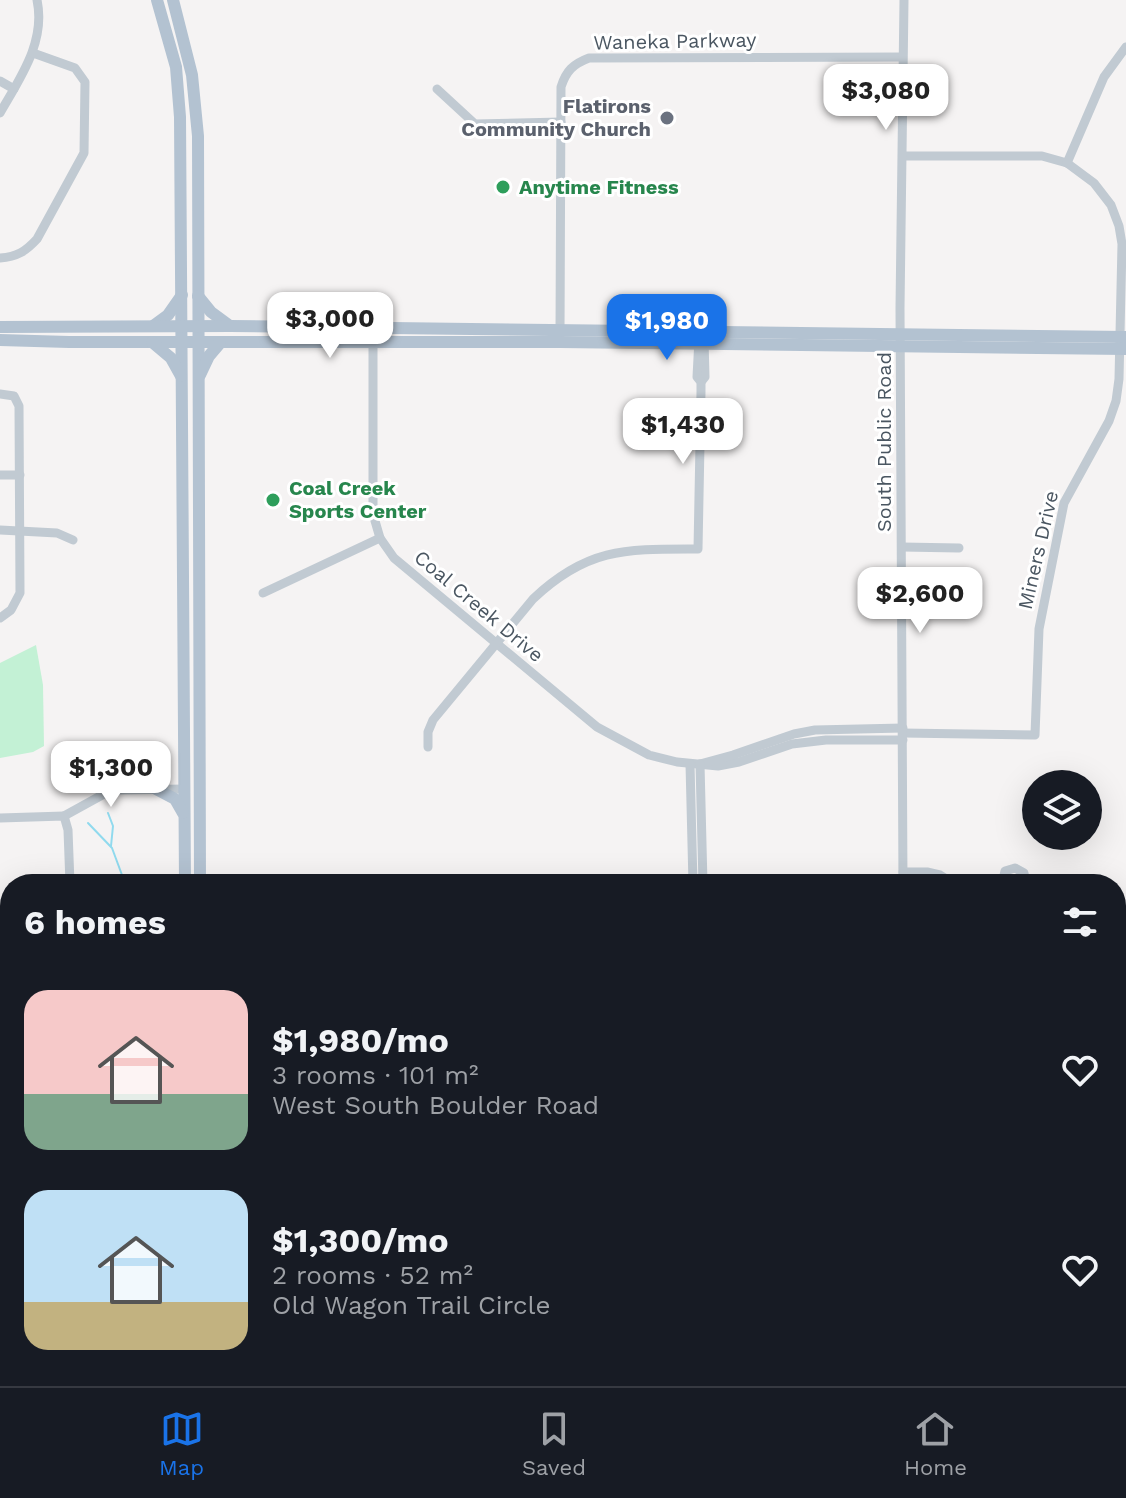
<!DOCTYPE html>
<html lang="en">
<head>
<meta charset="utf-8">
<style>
	body { margin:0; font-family:"Work Sans",sans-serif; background:#242831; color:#f1f3f6; height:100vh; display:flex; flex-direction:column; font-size:30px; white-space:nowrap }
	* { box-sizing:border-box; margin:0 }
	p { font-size:26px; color:#9ea1a6 }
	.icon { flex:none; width:44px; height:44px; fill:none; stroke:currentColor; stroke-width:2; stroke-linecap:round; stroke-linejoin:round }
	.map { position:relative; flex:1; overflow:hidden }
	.sheet { position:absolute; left:0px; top:874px; width:1126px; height:512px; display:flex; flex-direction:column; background:#171b24; border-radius:32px 32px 0 0; box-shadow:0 8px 32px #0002 }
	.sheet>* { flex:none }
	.fabs { position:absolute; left:1022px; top:770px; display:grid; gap:16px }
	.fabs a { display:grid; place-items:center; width:80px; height:80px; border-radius:50%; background:#171b24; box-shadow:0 8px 32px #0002; font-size:40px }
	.price { position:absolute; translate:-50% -68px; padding:0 18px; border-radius:16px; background:#fff; color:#222; font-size:26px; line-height:52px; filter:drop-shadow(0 2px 4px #0008) }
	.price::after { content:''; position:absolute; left:50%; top:48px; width:24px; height:18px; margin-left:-12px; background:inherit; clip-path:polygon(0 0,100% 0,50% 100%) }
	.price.current { background:#1a73e8; color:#fff }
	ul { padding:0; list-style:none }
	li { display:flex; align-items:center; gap:24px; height:200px; padding:0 24px }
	li span { display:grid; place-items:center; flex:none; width:224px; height:160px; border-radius:24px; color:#555 }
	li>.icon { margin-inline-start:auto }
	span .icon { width:96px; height:96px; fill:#fffc; stroke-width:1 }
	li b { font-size:34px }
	h2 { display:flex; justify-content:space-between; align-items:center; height:96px; padding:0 24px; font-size:34px }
	.dock { display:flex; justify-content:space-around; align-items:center; height:112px; border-top:2px solid #363941; background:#171b24; font-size:22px; color:#9ea1a6 }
	.dock a { display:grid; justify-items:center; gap:4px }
	.dock .current { color:#1a73e8 }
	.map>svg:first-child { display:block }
	.green { fill:#c3f1d5 }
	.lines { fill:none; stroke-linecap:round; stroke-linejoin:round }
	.stream { stroke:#90daee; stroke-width:2 }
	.minor { stroke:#c1cad2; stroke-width:9 }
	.major { stroke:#b3c2d1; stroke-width:12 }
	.worship-dot { fill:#6b7280; stroke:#fff; stroke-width:3 }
	.leisure-dot { fill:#2e9e5b; stroke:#fff; stroke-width:3 }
	.labels { text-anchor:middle; stroke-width:6; stroke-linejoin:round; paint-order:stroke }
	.street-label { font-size:20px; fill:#4a5661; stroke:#fff }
	.worship-label { font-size:20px; font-weight:bold; fill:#5b616d; stroke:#fff; text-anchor:end }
	.leisure-label { font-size:20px; font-weight:bold; fill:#27864d; stroke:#fff; text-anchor:start }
</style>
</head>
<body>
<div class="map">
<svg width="1126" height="1386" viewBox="0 0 1126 1386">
	<rect width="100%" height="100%" fill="#f5f3f3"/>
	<g class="green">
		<polygon points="36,645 43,685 44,746 33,752 0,758 0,663"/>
		<polygon points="1116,1150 1126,1152 1126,1386 910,1386 910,1376 1116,1376"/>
		<polygon points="10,1219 10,1257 5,1255 0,1258 0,1223"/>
		<polygon points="324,1376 501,1376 529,1386 329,1386"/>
		<polygon points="648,1376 891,1376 891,1386 658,1386"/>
	</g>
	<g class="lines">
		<g class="stream">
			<polyline points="64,766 92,776 95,782"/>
			<polyline points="92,775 99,771 114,769"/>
			<polyline points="108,813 113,826 111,846"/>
			<polyline points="88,823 112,848 122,875 130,877"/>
			<polyline points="1116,1177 1126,1181"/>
			<polyline points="0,1242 10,1232"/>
		</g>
		<g class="minor">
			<polyline points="0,81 14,89"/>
			<polyline points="437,89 475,124 561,122"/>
			<path d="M0 113C20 78 46 42 37 0"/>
			<polyline points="903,156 1042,156 1067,163 1094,183 1111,205 1119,226 1122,244 1119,379 1116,401 1109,421 1064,503 1039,629 1035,735 903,733"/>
			<polyline points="1067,163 1104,77 1126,47"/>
			<path d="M0 258C17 257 26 251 37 239L84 153 85 82 75 68 33 53"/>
			<polyline points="373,328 373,514 380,538 394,558 597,727 649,755 677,762 718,766 739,762 792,744 826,740 903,740"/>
			<path d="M560 335 561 87C566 71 573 64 589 58L902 57"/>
			<polyline points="701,382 705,377 704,339"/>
			<polyline points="0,394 14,396 19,406 20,593 11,610 0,618"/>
			<polyline points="0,475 20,475"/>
			<polyline points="0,530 57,533 73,540"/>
			<polyline points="902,547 959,548"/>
			<polyline points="263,593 380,538"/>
			<path d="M428 747V732L433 720 533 599C588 547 627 549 698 549L701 392V382L697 377 699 339"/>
			<polyline points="690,764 693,884"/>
			<polyline points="700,764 733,755 794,734 815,730 903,728"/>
			<polyline points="700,764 703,884"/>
			<polyline points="64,816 104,794 118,790 185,789"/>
			<polyline points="0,818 64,816 68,830 70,884"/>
			<polyline points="903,872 927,872 940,875 948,880 1001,881"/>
			<polyline points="903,884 900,308 904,0"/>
			<polyline points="1002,884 1005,871 1015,868 1024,873 1026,884"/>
			<polyline points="1116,921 1126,915"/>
			<polyline points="0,1052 10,1052"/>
			<polyline points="1116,1079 1126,1079"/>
			<polyline points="0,1344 10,1343"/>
			<polyline points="131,1376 168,1386"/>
			<polyline points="904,1376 904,1386"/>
			<polyline points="293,1386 311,1376"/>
		</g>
		<g class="major">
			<polyline points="157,0 176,67 180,117 185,884"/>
			<polyline points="173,0 192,75 198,136 200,884"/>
			<polyline points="198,296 211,312 230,326"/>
			<polyline points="153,326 168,315 182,295"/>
			<polyline points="0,327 230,326 1126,337"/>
			<polyline points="0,340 69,342 560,342 1126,349"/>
			<polyline points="152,342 171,358 181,376"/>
			<polyline points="200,375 209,356 220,343"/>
			<polyline points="156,789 175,799 183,813"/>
			<polyline points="540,1376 570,1386"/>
			<polyline points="579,1376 608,1386"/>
			<polyline points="624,1376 633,1386"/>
		</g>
	</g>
	<circle class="worship-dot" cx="667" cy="118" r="8"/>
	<g class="leisure-dot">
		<circle cx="503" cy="187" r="8"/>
		<circle cx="273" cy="500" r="8"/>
	</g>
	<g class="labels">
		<g class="street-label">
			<text transform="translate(675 41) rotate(-1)" y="7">Waneka Parkway</text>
			<text transform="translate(884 442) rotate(-90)" y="7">South Public Road</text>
			<text transform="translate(1038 550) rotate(-77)" y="7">Miners Drive</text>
			<text transform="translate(479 606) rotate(40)" y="7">Coal Creek Drive</text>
		</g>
		<g class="worship-label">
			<text x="651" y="113">Flatirons<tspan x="651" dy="23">Community Church</tspan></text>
		</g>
		<g class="leisure-label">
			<text x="519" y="194">Anytime Fitness</text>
			<text x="289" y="495">Coal Creek<tspan x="289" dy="23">Sports Center</tspan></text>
		</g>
	</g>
</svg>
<div class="fabs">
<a><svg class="icon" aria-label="layers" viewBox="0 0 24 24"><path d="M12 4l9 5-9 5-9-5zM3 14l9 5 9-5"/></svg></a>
</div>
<b class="price" style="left:886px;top:132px">$3,080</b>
<b class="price" style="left:330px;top:360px">$3,000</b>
<b class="price current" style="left:667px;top:362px">$1,980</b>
<b class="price" style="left:683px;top:466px">$1,430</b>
<b class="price" style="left:920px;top:635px">$2,600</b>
<b class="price" style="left:111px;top:809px">$1,300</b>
<section class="sheet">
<h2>6 homes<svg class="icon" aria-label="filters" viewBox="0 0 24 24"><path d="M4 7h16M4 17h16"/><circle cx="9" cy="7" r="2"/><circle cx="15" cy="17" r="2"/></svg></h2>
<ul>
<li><span style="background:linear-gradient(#f6c9c9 65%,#7fa58c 0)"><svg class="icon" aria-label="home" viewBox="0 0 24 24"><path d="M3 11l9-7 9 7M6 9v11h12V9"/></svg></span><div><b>$1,980/mo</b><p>3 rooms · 101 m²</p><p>West South Boulder Road</p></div><svg class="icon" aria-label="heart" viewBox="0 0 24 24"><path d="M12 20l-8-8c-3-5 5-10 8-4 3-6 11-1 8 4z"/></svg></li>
<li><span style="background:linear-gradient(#bfe0f5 70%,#c2b280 0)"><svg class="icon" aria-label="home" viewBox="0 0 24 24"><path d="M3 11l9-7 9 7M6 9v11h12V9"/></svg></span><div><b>$1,300/mo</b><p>2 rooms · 52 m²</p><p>Old Wagon Trail Circle</p></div><svg class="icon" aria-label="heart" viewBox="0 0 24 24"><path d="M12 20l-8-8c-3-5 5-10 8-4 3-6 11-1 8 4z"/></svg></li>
</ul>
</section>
</div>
<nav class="dock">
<a class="current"><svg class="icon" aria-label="map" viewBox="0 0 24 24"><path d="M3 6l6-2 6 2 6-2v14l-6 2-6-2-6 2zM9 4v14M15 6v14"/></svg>Map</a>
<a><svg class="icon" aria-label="saved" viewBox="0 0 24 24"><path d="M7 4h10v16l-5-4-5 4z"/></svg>Saved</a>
<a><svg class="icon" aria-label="home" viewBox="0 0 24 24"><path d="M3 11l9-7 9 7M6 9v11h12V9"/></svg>Home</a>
</nav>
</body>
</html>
